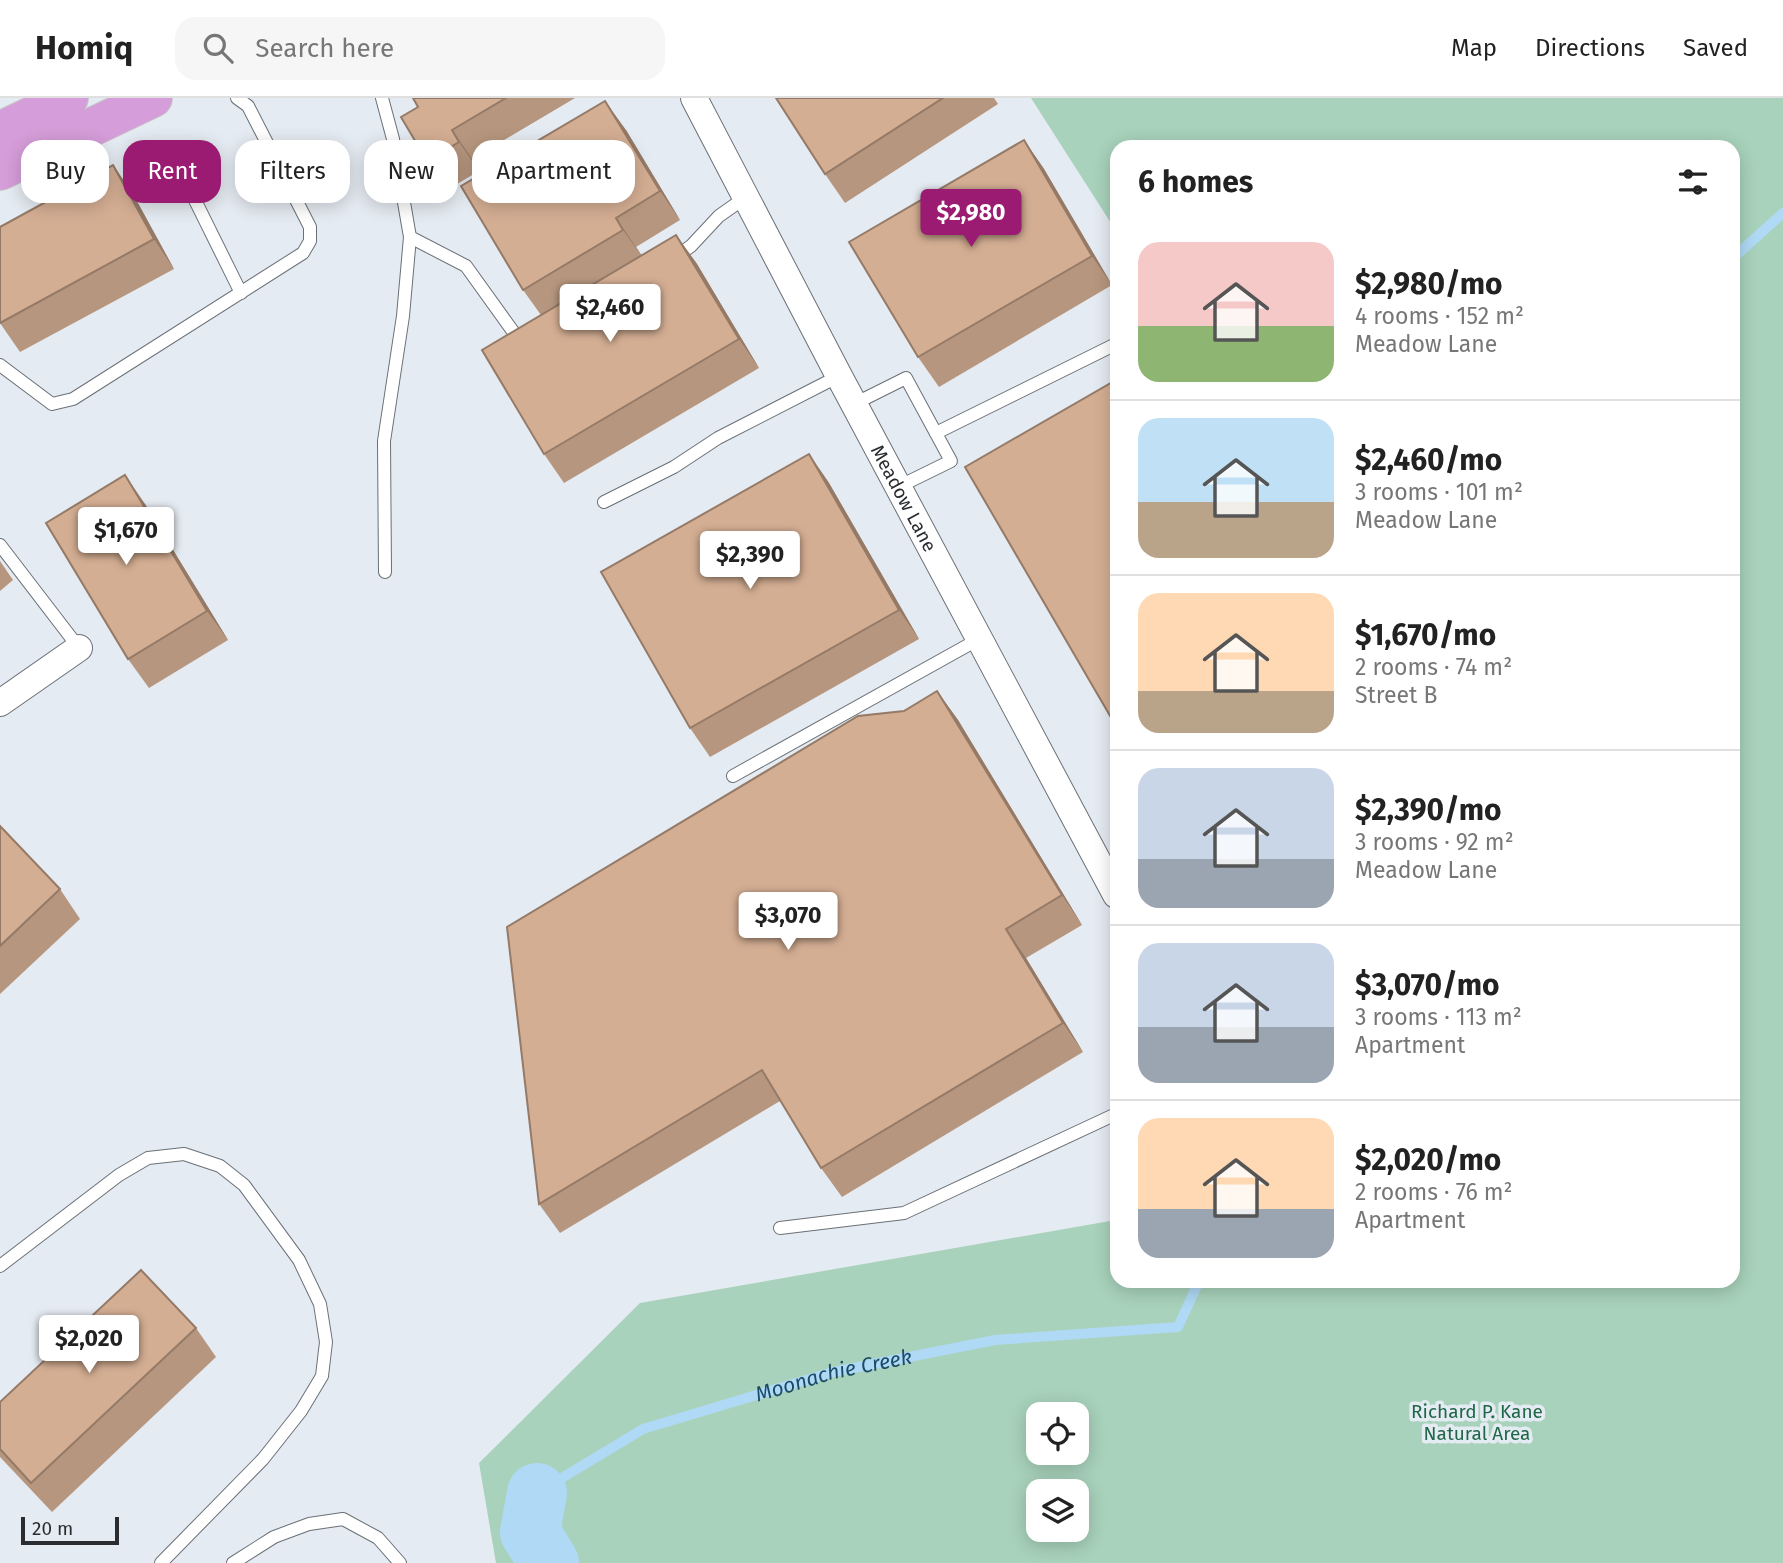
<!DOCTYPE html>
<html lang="en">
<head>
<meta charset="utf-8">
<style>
	body { margin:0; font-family:"Fira Sans",sans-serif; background:#f6f6f6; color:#222; height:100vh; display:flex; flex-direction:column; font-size:26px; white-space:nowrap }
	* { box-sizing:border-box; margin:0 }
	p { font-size:23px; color:#767676 }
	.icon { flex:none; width:38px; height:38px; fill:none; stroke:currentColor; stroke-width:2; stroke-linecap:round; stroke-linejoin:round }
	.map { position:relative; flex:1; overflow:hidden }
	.panel { position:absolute; left:1110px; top:42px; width:630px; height:1148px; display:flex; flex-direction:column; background:#fff; border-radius:21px; box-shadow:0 4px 18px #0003 }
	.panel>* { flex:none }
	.guide { position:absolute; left:21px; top:42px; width:665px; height:63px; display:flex; gap:14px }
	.controls { position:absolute; left:1026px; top:1304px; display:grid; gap:14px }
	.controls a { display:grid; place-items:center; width:63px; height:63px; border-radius:14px; background:#fff; box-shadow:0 4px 18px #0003; font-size:35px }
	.scale { position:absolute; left:21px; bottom:18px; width:98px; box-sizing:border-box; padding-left:7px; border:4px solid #2a2c2f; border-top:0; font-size:19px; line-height:24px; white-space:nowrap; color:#2a2c2f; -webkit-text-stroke:5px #e5ebf2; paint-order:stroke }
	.price { position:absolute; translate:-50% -60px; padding:0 16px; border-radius:7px; background:#fff; color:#222; font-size:23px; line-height:46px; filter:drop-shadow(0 2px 4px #0008) }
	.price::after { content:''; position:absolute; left:50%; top:42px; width:21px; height:16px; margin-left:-10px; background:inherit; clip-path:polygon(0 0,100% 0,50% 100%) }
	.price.selected { background:#9a1b71; color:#fff }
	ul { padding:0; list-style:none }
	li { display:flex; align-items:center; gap:21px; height:175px; padding:0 28px }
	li+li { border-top:2px solid #e0e0e0 }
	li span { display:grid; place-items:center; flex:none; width:196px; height:140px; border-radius:21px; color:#555 }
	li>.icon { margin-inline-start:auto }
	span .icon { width:84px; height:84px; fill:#fffc; stroke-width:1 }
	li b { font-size:30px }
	h2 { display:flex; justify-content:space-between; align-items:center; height:84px; padding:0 28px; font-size:30px }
	.chip { padding:0 24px; border-radius:21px; background:#fff; box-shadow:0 4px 18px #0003; font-size:24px; line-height:63px }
	.chip.selected { background:#9a1b71; color:#fff }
	header { display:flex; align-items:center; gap:42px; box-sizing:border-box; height:98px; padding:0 35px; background:#fff; border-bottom:2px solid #e0e0e0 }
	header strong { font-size:33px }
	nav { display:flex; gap:38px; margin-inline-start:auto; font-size:24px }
	.search { width:490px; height:63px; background:#f6f6f6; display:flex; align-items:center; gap:18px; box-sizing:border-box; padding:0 24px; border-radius:21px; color:#767676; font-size:26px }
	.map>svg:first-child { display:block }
	.green { fill:#a8d2bb; fill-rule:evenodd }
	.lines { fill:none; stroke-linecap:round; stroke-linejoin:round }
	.stream { stroke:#b0d9f5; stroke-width:10 }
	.river { stroke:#b0d9f5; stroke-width:60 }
	.service-casing { stroke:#6a7076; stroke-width:14 }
	.minor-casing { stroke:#6a7076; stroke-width:28 }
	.primary-casing { stroke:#c8c8c9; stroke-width:40 }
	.service { stroke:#fff; stroke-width:12 }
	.minor { stroke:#fff; stroke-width:26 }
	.primary { stroke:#d59dd9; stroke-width:38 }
	.wall { fill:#b6967e }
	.shaded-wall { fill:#947a67 }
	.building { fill:#d4ae93; stroke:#947a67; stroke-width:2 }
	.labels { text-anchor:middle; stroke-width:7; stroke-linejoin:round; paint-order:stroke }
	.street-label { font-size:19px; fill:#2a2c2f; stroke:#e5ebf2 }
	.park-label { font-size:19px; fill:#1f6747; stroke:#e5ebf2 }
	.water-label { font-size:21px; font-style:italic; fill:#1a4b67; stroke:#e5ebf2 }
</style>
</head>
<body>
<header>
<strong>Homiq</strong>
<div class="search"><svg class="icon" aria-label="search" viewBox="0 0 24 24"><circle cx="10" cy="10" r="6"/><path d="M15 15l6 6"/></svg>Search here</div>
<nav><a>Map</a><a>Directions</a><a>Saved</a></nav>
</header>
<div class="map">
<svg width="1783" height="1465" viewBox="0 0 1783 1465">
	<rect width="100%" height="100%" fill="#e5ebf2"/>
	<path class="green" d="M1031 0H1783V1465H496L479 1365 640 1205 1116 1122V1183H1732V49H1116V133ZM1076 1316V1354H1038V1316ZM1076 1393V1432H1038V1393Z"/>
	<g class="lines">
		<g class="stream">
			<polyline points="1732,161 1783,115"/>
			<path id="s1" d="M537 1395 643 1331 833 1274 995 1242 1178 1229 1199 1183"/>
		</g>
		<polyline class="river" points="537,1395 530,1434 549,1465"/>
		<g class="service-casing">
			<g id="service">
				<polyline points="382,0 393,41 410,139 466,168 517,239 527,240"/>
				<polyline points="187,86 241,195"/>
				<polyline points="674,160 691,148 719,118 746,99"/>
				<polyline points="0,267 52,306 73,301 303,155 310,143 310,129 248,8 237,0"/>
				<polyline points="854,306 906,280 951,363 898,389"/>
				<polyline points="936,335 1116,246"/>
				<polyline points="604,404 674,369 718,340 839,278"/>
				<polyline points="0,447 79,550"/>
				<polyline points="385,474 384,343 403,218 410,139"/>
				<polyline points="733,678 979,541"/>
				<polyline points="780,1130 904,1115 1116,1016"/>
				<polyline points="0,1168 119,1077 148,1060 184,1056 220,1068 244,1087 299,1162 320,1206 326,1244 322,1278 301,1313 263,1361 161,1465"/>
				<polyline points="233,1465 274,1439 309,1426 343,1421 378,1440 400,1465"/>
			</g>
		</g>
		<g class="minor-casing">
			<g id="minor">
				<path id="s2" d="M694 0 839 278 1116 797"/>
				<polyline points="0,605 79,550"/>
			</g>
		</g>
		<g class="primary-casing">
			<g id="primary">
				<polyline points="0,33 69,0"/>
				<polyline points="0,73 153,0"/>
			</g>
		</g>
		<use href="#service" class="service"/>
		<use href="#minor" class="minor"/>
		<use href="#primary" class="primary"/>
	</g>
	<g class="wall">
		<polygon points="413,0 575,0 472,61 479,73 447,92 427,63 418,9"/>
		<polygon points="776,0 994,0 998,6 845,105 825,76"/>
		<polygon points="626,32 680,122 636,149 642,158 676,137 697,166 759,270 564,385 544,356 541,217 523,192"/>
		<polygon points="1024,42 1044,71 1112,187 939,289 918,259"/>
		<polygon points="113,67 133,96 174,171 20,254 0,225"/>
		<polygon points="809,356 829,385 919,541 710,659 690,630"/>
		<polygon points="145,406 228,542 149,590 128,561"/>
		<polygon points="0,463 13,482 0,493"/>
		<polygon points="937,593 958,622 1082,827 1026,860 1083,954 842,1099 821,1070 780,1003 560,1135 539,1106 904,613"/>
		<polygon points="0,728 60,791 80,821 0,896"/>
		<polygon points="196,1230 216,1259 52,1414 0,1359 0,1304"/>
	</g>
	<g class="shaded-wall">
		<polygon points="605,3 626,32 680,122 660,93"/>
		<polygon points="452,32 472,61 479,73 459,44"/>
		<polygon points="1024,42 1044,71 1112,187 1092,158"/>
		<polygon points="113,67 133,96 174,171 154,141"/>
		<polygon points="616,120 636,149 644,161 623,132"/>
		<polygon points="676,137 697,166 759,270 739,241"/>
		<polygon points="809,356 829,385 919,541 899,512"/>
		<polygon points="125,377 145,406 228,542 207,513"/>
		<polygon points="937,593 958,622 1082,827 1062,797"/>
		<polygon points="1006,831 1026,860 1083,954 1063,925"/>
	</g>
	<g class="building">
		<polygon points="413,0 506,0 452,32 459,44 427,63 401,19 418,9"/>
		<polygon points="776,0 943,0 825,76"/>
		<polygon points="605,3 660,93 616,120 623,132 523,192 461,88"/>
		<polygon points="1024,42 1092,158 918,259 849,144"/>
		<polygon points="113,67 154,141 0,225 0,129"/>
		<polygon points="676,137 739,241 544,356 482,252"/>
		<polygon points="1116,282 1116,628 965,369"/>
		<polygon points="809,356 899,512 690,630 601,474"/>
		<polygon points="125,377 207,513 128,561 46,425"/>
		<polygon points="937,593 1062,797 1006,831 1063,925 821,1070 762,972 539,1106 507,829 858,618 904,613"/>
		<polygon points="0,728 60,791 0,848"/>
		<polygon points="141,1172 196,1230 31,1385 0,1351 0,1304"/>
	</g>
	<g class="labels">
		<g class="street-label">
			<text dy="7" stroke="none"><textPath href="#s2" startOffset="452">Meadow Lane</textPath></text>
		</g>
		<g class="park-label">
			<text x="1477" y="1320">Richard P. Kane<tspan x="1477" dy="22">Natural Area</tspan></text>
		</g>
		<g class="water-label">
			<text dy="7" stroke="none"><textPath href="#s1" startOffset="322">Moonachie Creek</textPath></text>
		</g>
	</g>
</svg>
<div class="controls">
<a><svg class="icon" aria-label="locate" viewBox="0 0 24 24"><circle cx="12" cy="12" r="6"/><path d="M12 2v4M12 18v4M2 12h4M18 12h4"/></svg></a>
<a><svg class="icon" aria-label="layers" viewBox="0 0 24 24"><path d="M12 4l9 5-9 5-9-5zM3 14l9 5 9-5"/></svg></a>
</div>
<div class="scale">20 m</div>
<b class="price selected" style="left:971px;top:151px">$2,980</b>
<b class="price" style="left:610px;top:246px">$2,460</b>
<b class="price" style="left:126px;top:469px">$1,670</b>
<b class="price" style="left:750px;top:493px">$2,390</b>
<b class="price" style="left:788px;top:854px">$3,070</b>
<b class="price" style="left:89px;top:1277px">$2,020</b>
<div class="guide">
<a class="chip">Buy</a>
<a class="chip selected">Rent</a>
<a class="chip">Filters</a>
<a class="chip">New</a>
<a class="chip">Apartment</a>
</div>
<section class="panel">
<h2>6 homes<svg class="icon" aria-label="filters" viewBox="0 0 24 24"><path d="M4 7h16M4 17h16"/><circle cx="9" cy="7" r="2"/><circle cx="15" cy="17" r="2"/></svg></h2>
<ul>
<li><span style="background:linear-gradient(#f6c9c9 60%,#8fb573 0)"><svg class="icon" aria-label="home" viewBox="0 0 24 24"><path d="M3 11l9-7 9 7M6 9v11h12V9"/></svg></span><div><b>$2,980/mo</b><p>4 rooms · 152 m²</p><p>Meadow Lane</p></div></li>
<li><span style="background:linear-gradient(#bfe0f5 60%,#b9a48a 0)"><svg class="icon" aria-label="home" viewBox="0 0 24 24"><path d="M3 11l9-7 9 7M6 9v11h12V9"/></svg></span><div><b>$2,460/mo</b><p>3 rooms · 101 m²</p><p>Meadow Lane</p></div></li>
<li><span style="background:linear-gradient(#ffd9b3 70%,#b9a48a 0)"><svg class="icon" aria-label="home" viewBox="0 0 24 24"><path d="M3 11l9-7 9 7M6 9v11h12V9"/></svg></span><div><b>$1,670/mo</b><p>2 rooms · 74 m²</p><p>Street B</p></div></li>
<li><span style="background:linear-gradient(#c9d6e8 65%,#9aa5b1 0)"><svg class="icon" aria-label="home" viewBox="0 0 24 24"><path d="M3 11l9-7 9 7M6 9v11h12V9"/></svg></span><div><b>$2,390/mo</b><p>3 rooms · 92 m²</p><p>Meadow Lane</p></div></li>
<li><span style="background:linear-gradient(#c9d6e8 60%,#9aa5b1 0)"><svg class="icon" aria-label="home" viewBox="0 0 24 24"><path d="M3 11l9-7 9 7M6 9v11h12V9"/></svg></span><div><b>$3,070/mo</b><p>3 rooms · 113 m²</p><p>Apartment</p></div></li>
<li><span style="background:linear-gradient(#ffd9b3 65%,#9aa5b1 0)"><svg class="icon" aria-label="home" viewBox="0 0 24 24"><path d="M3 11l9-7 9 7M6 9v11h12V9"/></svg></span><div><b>$2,020/mo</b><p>2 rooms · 76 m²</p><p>Apartment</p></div></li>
</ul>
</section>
</div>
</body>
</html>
